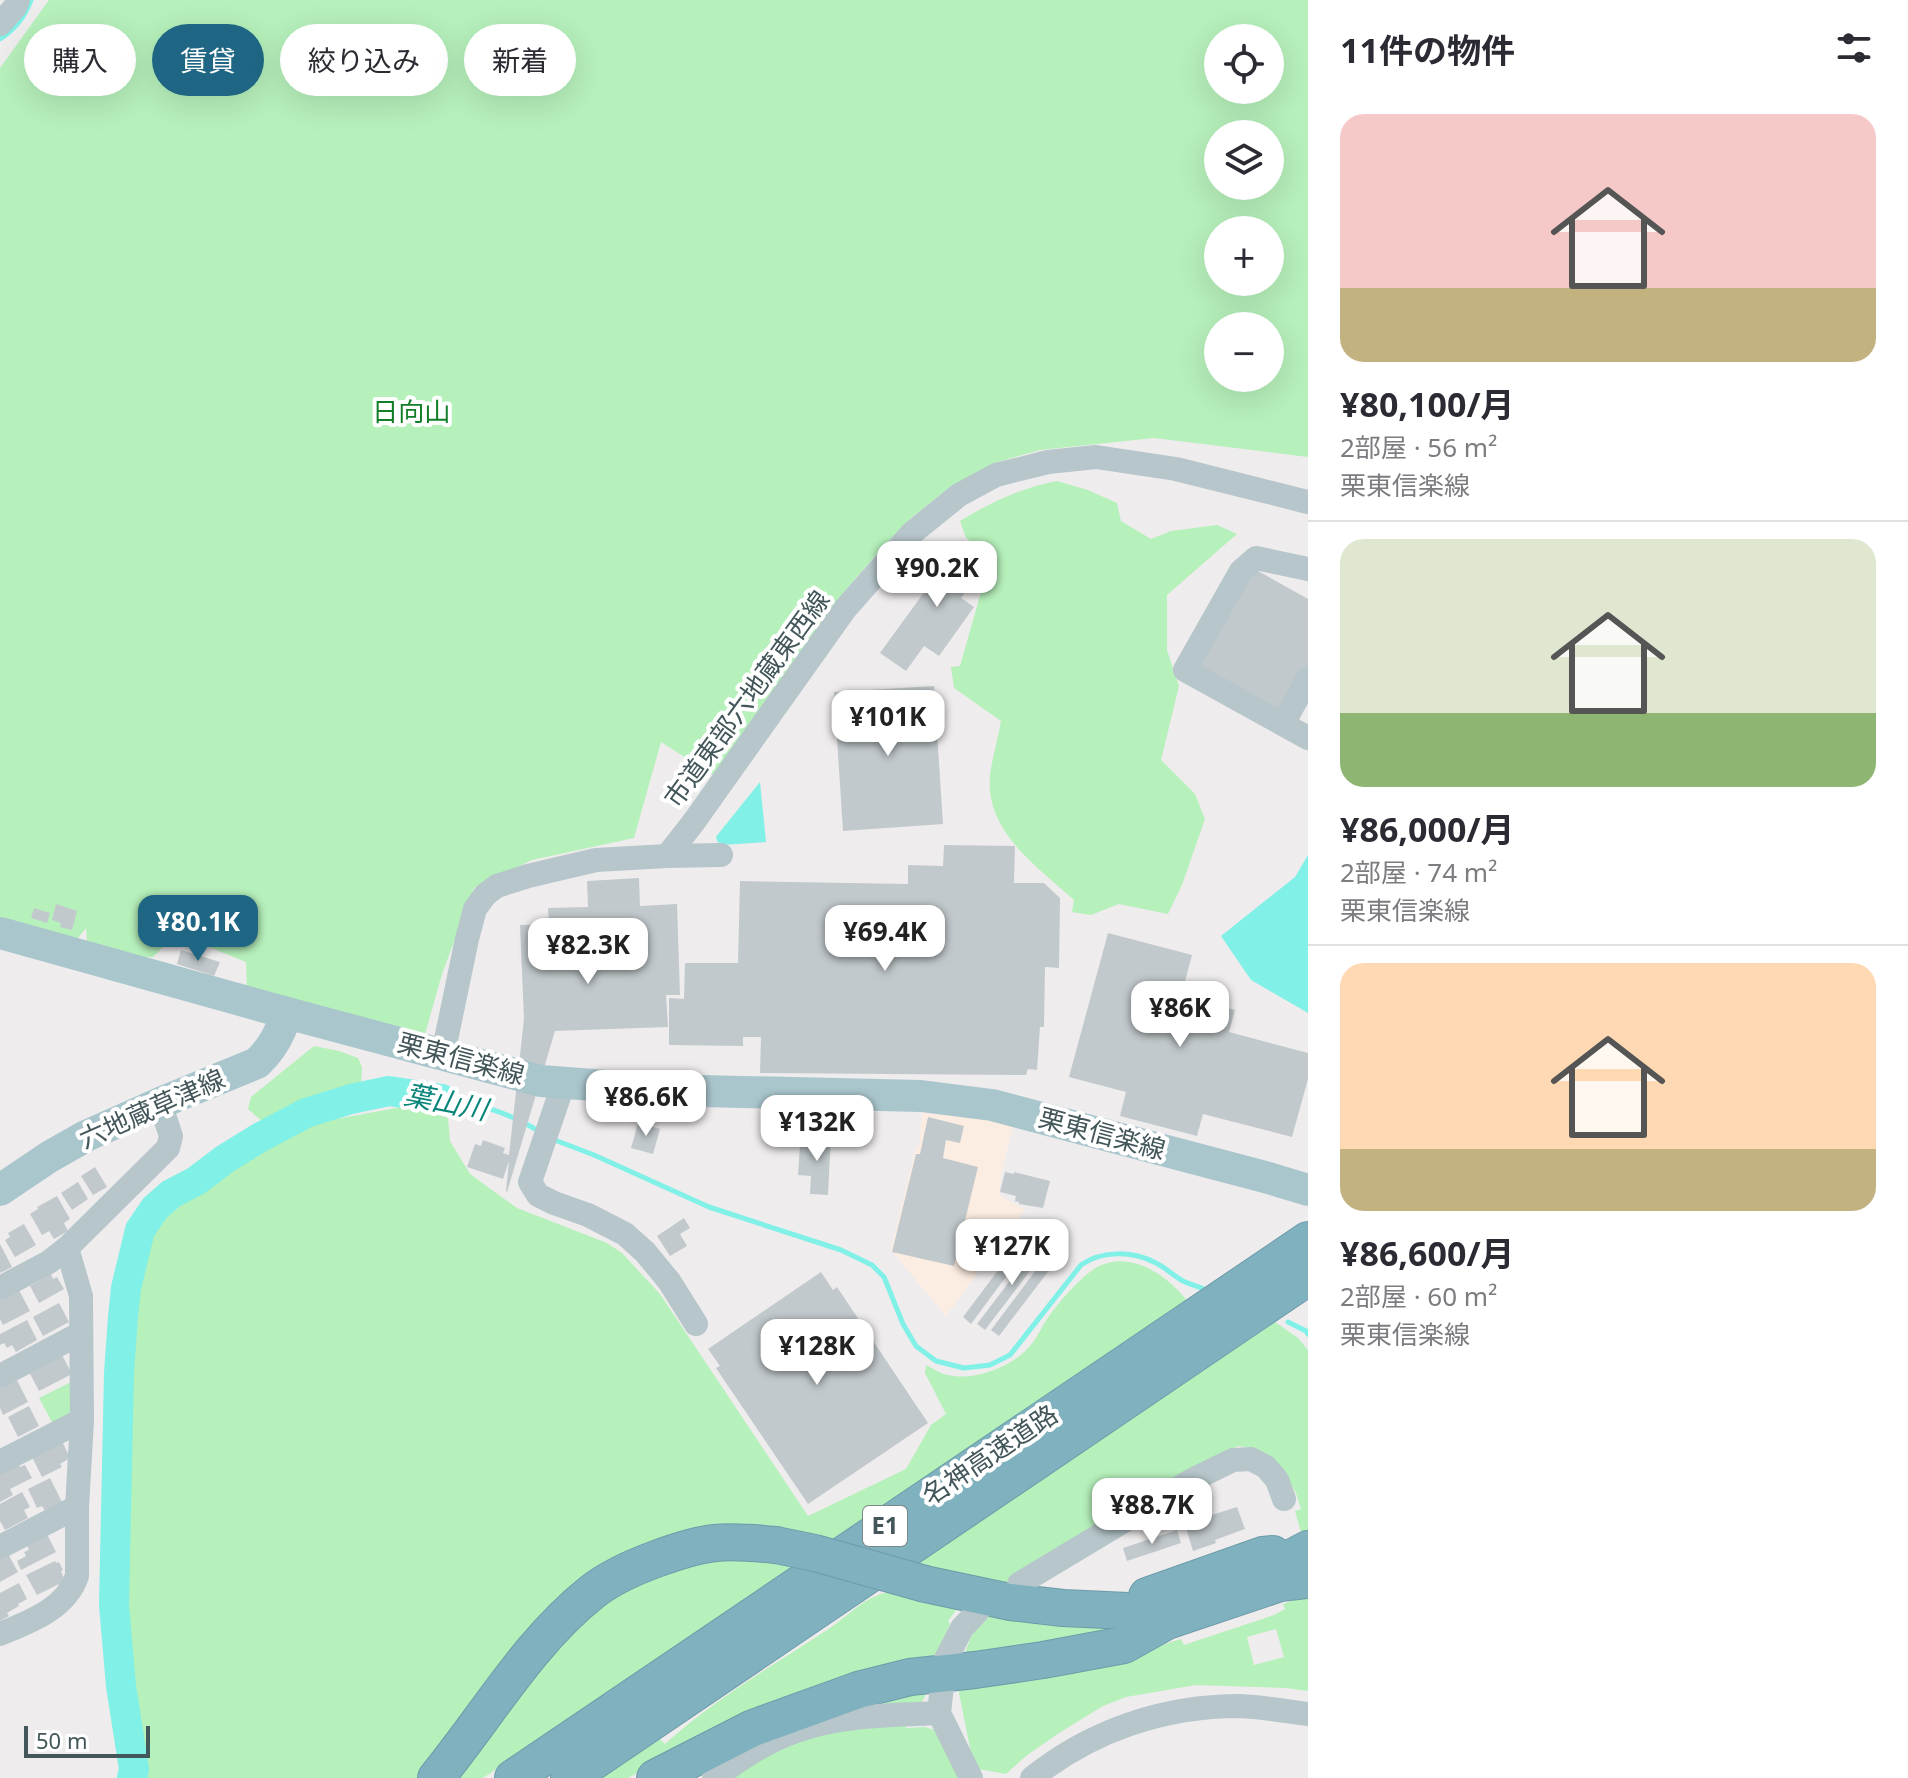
<!DOCTYPE html>
<html lang="ja">
<head>
<meta charset="utf-8">
<style>
	body { margin:0; font-family:"Noto Sans","Noto Sans JP",sans-serif; background:#f2f2f3; color:#2b2b33; height:100vh; display:flex; flex-direction:column; font-size:30px; white-space:nowrap }
	* { box-sizing:border-box; margin:0 }
	p { font-size:26px; color:#7c7c81 }
	.icon { flex:none; width:44px; height:44px; fill:none; stroke:currentColor; stroke-width:2; stroke-linecap:round; stroke-linejoin:round }
	.map { position:relative; flex:1; overflow:hidden }
	.drawer { display:flex; flex-direction:column; background:#fff; width:600px }
	.drawer>* { flex:none }
	.guide { position:absolute; left:24px; top:24px; width:760px; height:72px; display:flex; gap:16px }
	.tools { position:absolute; left:1204px; top:24px; display:grid; gap:16px }
	.tools a { display:grid; place-items:center; width:80px; height:80px; border-radius:50%; background:#fff; box-shadow:0 8px 32px #0002; font-size:40px }
	.scale { position:absolute; left:24px; bottom:20px; width:126px; box-sizing:border-box; padding-left:8px; border:4px solid #43565a; border-top:0; font-size:22px; line-height:28px; white-space:nowrap; color:#43565a; -webkit-text-stroke:6px #fff; paint-order:stroke }
	.price { position:absolute; translate:-50% -68px; padding:0 18px; border-radius:16px; background:#fff; color:#222; font-size:26px; line-height:52px; filter:drop-shadow(0 2px 4px #0008) }
	.price::after { content:''; position:absolute; left:50%; top:48px; width:24px; height:18px; margin-left:-12px; background:inherit; clip-path:polygon(0 0,100% 0,50% 100%) }
	.price.on { background:#1e6683; color:#fff }
	ul { padding:0; list-style:none }
	li { display:grid; align-content:center; gap:16px; height:424px; padding:0 32px }
	li+li { border-top:2px solid #e1e1e2 }
	li span { display:grid; place-items:center; height:248px; border-radius:24px; color:#555 }
	li>.icon { margin-inline-start:auto }
	span .icon { width:144px; height:144px; fill:#fffc; stroke-width:1 }
	li b { font-size:34px }
	h2 { display:flex; justify-content:space-between; align-items:center; height:96px; padding:0 32px; font-size:34px }
	.pill { padding:0 28px; border-radius:36px; background:#fff; box-shadow:0 8px 32px #0002; font-size:28px; line-height:72px }
	.pill.on { background:#1e6683; color:#fff }
	main { display:flex; flex:1; min-height:0 }
	.map>svg:first-child { display:block }
	.commercial { fill:#fcede2 }
	.green { fill:#b6f0bb; fill-rule:evenodd }
	.water { fill:#81f0e6 }
	.lines { fill:none; stroke-linecap:round; stroke-linejoin:round }
	.stream { stroke:#81f0e6; stroke-width:5 }
	.river { stroke:#81f0e6; stroke-width:30 }
	.building { fill:#c2c9cc }
	.highway-casing { stroke:#6c9caa; stroke-width:38 }
	.minor { stroke:#b6c6ca; stroke-width:24 }
	.major { stroke:#aac6cd; stroke-width:32 }
	.highway { stroke:#80b1be; stroke-width:36 }
	.highway-bridge-casing { stroke:#6c9caa; stroke-width:38; stroke-linecap:butt }
	.highway-bridge { stroke:#80b1be; stroke-width:36 }
	.labels { text-anchor:middle; stroke-width:8; stroke-linejoin:round; paint-order:stroke }
	.shield { fill:#fff; stroke:#7b898c; stroke-width:2 }
	.shield-label { font-size:24px; font-weight:bold; fill:#43565a }
	.park-label { font-size:26px; fill:#127e27; stroke:#fff }
	.street-label { font-size:26px; fill:#43565a; stroke:#fff }
	.water-label { font-size:28px; font-style:italic; fill:#08857a; stroke:#fff }
</style>
</head>
<body>
<main>
<div class="map">
<svg width="1308" height="1778" viewBox="0 0 1308 1778">
	<rect width="100%" height="100%" fill="#efeced"/>
	<polygon class="commercial" points="922,1113 962,1116 1014,1122 1002,1170 999,1195 1025,1210 946,1316 891,1250 916,1147 919,1147"/>
	<g class="green">
		<path d="M49 0H1308V457L1154 438 1040 450 994 463 950 487 911 518 881 549 844 592 773 694 713 775 661 742 634 838 532 860 474 888 442 974 425 1034 247 989 246 962 194 941H169L153 957H131L87 943 86 928 75 942 0 924V68ZM1218 38H1270V90H1218ZM1218 134H1270V186H1218ZM1218 230H1270V282H1218ZM1218 326H1270V378H1218Z"/>
		<path d="M1057 481 1088 490 1117 503 1121 521 1151 539 1171 531 1217 525 1237 534 1167 595V650L1179 686 1161 760 1195 794 1205 819 1182 885 1168 914 1119 904 1091 915 1072 912 1074 900C1038 867 985 832 990 776 992 758 998 739 1001 721L954 688 951 667 960 666 991 557 966 538 960 521C991 502 1021 488 1057 481Z"/>
		<polygon points="314,1046 339,1051 358,1058 362,1067 361,1085 301,1105 265,1124 248,1109 251,1097"/>
		<path d="M407 1106 448 1118 450 1141 470 1174 517 1208 607 1243 622 1253 660 1294 808 1516 906 1469 931 1425 946 1414 925 1373 926 1365C933 1368 940 1374 948 1375 974 1381 1009 1368 1027 1349 1036 1341 1040 1329 1047 1319 1058 1303 1083 1274 1099 1266 1133 1250 1169 1277 1189 1303L828 1546H640L605 1561 573 1584 551 1609 450 1739 417 1778H139L142 1744 128 1678 124 1577 128 1358 139 1254 157 1224 202 1189 267 1147 309 1124Z"/>
		<polygon points="1275,1322 1298,1338 1308,1350 1308,1536 1302,1536 1295,1511 1301,1509 1296,1493 1283,1470 1253,1448 1238,1446 1222,1454 995,1589 909,1568"/>
		<polygon points="73,1381 75,1409 54,1426 39,1398"/>
		<polygon points="740,1556 802,1563 483,1778 452,1778 513,1698 583,1619 644,1578 689,1564"/>
		<path d="M889 1592 960 1605 948 1621 950 1624C947 1632 942 1640 939 1648 933 1669 932 1690 918 1707L703 1738 628 1778H602L660 1739 665 1744C715 1699 772 1666 827 1630 849 1616 863 1597 889 1592Z"/>
		<path d="M1308 1595V1691L1286 1688 1196 1685 1126 1697 1103 1706 1059 1733 1026 1756 1006 1774 978 1769 971 1753 957 1683 1133 1654 1181 1639 1184 1645 1274 1615 1285 1609 1283 1604ZM1276 1629 1284 1657 1254 1665 1247 1637Z"/>
		<path d="M971 1604C1020 1616 1070 1631 1120 1626L1121 1629 963 1658 972 1634 988 1618Z"/>
		<polygon points="906,1725 906,1728 924,1727 935,1730 960,1778 724,1778 806,1734"/>
	</g>
	<g class="water">
		<polygon points="760,782 766,842 722,845 717,841 716,837 719,833"/>
		<polygon points="1308,855 1308,1013 1251,980 1221,936 1295,877"/>
	</g>
	<g class="lines">
		<g class="stream">
			<path d="M0 39C16 28 24 18 31 0"/>
			<path d="M442 1099C478 1104 509 1112 540 1132"/>
			<path d="M552 1139 594 1155 709 1207 841 1250 872 1265 884 1277 903 1324 916 1346 936 1361 964 1368 990 1365 1010 1355 1081 1265C1102 1250 1133 1251 1156 1263 1166 1268 1174 1276 1183 1281 1189 1284 1196 1286 1202 1288"/>
			<polyline points="1288,1322 1306,1331 1308,1334"/>
		</g>
		<polyline class="river" points="132,1778 134,1769 121,1686 114,1605 119,1373 123,1317 126,1288 140,1230 155,1208 171,1194 196,1181 225,1159 259,1138 306,1113 351,1099 389,1091 442,1099"/>
	</g>
	<g class="building">
		<polygon points="962,540 989,560 961,598 974,607 939,656 924,646 906,671 880,653"/>
		<polygon points="1249,566 1308,599 1308,668 1281,716 1193,667"/>
		<polygon points="934,686 943,824 843,831 834,692"/>
		<polygon points="944,845 1015,846 1014,883 1044,883 1060,898 1059,968 1045,967 1044,1027 1040,1027 1037,1070 1028,1069 1026,1075 760,1073 761,1037 743,1037 743,1046 669,1045 669,998 684,999 685,963 738,963 740,881 908,884 908,865 943,866"/>
		<polygon points="639,878 640,906 677,904 680,995 666,995 668,1027 555,1031 507,1192 506,1191 509,1161 503,1179 467,1167 475,1144 481,1146 483,1140 505,1148 503,1153 509,1155 524,1019 520,925 549,924 548,908 588,907 587,881"/>
		<polygon points="56,904 77,911 72,930 60,927 61,923 52,920"/>
		<polygon points="34,908 50,913 47,923 31,918"/>
		<polygon points="1108,933 1192,955 1181,996 1235,1010 1229,1032 1308,1053 1308,1079 1292,1137 1203,1114 1197,1136 1120,1116 1126,1092 1069,1077"/>
		<polygon points="181,950 220,962 214,976 177,964"/>
		<polygon points="928,1117 964,1126 960,1143 946,1140 943,1158 978,1167 954,1266 892,1252 916,1154 920,1154"/>
		<polygon points="638,1123 660,1129 653,1154 631,1148"/>
		<polygon points="812,1132 831,1133 828,1195 810,1194 811,1176 798,1175 800,1145 812,1146"/>
		<polygon points="95,1167 107,1187 93,1195 81,1176"/>
		<polygon points="1005,1172 1014,1174 1014,1172 1050,1181 1043,1208 1019,1204 1019,1202 1015,1201 1016,1196 1000,1192"/>
		<polygon points="78,1182 88,1199 72,1210 61,1193"/>
		<polygon points="57,1196 70,1219 64,1223 68,1231 54,1239 49,1231 42,1235 30,1214 38,1209 37,1207"/>
		<polygon points="684,1218 690,1228 680,1234 687,1246 670,1256 657,1236"/>
		<polygon points="24,1224 36,1245 15,1257 5,1240 10,1237 8,1233"/>
		<polygon points="1023,1237 1031,1243 971,1324 963,1317"/>
		<polygon points="0,1244 12,1267 0,1273"/>
		<polygon points="1038,1244 1046,1250 985,1330 977,1324"/>
		<polygon points="1051,1250 1060,1256 999,1336 991,1330"/>
		<polygon points="821,1272 833,1290 837,1287 928,1423 808,1504 716,1368 720,1366 708,1349"/>
		<polygon points="51,1274 53,1279 57,1277 64,1289 39,1303 30,1286"/>
		<polygon points="19,1290 30,1311 3,1325 0,1319 0,1300"/>
		<polygon points="59,1303 69,1322 43,1336 33,1317"/>
		<polygon points="27,1320 37,1340 16,1352 12,1345 7,1348 4,1343 0,1345 0,1334"/>
		<polygon points="62,1355 72,1374 39,1391 29,1372"/>
		<polygon points="17,1380 28,1402 3,1415 0,1408 0,1388"/>
		<polygon points="29,1406 39,1426 18,1437 8,1417"/>
		<polygon points="61,1439 70,1458 60,1464 62,1467 42,1477 31,1455"/>
		<polygon points="18,1463 20,1467 25,1465 32,1478 10,1489 13,1495 0,1502 0,1470"/>
		<polygon points="50,1478 64,1506 47,1514 42,1506 37,1508 28,1489"/>
		<polygon points="22,1492 30,1507 24,1510 28,1518 5,1530 0,1521 0,1504"/>
		<polygon points="1237,1507 1245,1529 1215,1540 1216,1543 1193,1551 1186,1528 1200,1523 1199,1519"/>
		<polygon points="1177,1530 1181,1543 1127,1561 1123,1548"/>
		<polygon points="46,1532 56,1552 21,1570 17,1561 26,1556 24,1552 29,1550 26,1543"/>
		<polygon points="7,1552 18,1572 0,1582 0,1555"/>
		<polygon points="55,1561 56,1563 59,1562 63,1570 61,1571 65,1581 37,1595 26,1575"/>
		<polygon points="19,1583 27,1599 18,1604 19,1606 7,1613 9,1616 0,1621 0,1593"/>
	</g>
	<g class="lines">
		<g class="highway-casing">
			<g id="highway">
				<polyline points="1251,1576 1268,1570 1308,1549"/>
				<polyline points="925,1584 1010,1602 1063,1608 1128,1611 1146,1610 1180,1600"/>
				<polyline points="1147,1596 1263,1555 1273,1554"/>
				<path d="M436 1778C487 1716 528 1643 592 1592 611 1577 634 1567 656 1559 675 1552 696 1545 715 1543 735 1541 756 1543 776 1545"/>
				<polyline points="513,1778 1308,1240"/>
				<polyline points="569,1778 1308,1277"/>
				<polyline points="655,1778 753,1728 858,1690 910,1677 975,1670 1043,1660 1124,1645 1167,1621 1280,1583 1308,1580"/>
			</g>
		</g>
		<g class="minor">
			<polyline points="0,24 15,7 18,0"/>
			<polyline points="1308,569 1256,558 1241,571 1185,670 1308,738"/>
			<polyline points="1283,724 1308,678"/>
			<polyline points="667,856 693,823 845,609 912,533 959,495 996,475 1048,462 1096,457 1176,469 1308,502"/>
			<polyline points="443,1054 467,939 475,909 485,895 497,886 528,876 596,860 667,856 721,855"/>
			<polyline points="564,1082 530,1182 538,1195 554,1203 588,1215 625,1234 645,1252 669,1281 696,1324"/>
			<polyline points="0,1288 49,1262 67,1248"/>
			<polyline points="0,1376 81,1333"/>
			<polyline points="0,1462 82,1420"/>
			<polyline points="0,1547 77,1507"/>
			<polyline points="1019,1584 1192,1480 1233,1460 1251,1459 1266,1467 1277,1480 1284,1499"/>
			<path d="M0 1634C29 1622 66 1609 77 1576V1507L82 1420 81 1296 67 1248 168 1148 171 1136 160 1103"/>
			<polyline points="945,1661 962,1628 978,1611"/>
			<polyline points="942,1686 939,1713 971,1778"/>
			<path d="M714 1778C739 1760 766 1741 796 1731 841 1715 892 1715 939 1713"/>
			<path d="M1032 1778C1092 1730 1164 1706 1240 1706 1262 1707 1286 1711 1308 1714"/>
		</g>
		<g class="major">
			<polyline points="0,933 287,1013 541,1081 659,1090 921,1096 992,1105 1265,1177 1308,1190"/>
			<path d="M0 1190 49 1157 86 1136 160 1103 257 1063C273 1048 280 1033 287 1013"/>
		</g>
		<use href="#highway" class="highway"/>
		<g class="highway-bridge-casing">
			<polyline id="highway-bridge" points="776,1545 815,1553 925,1584"/>
		</g>
		<use href="#highway-bridge" class="highway-bridge"/>
	</g>
	<g class="labels">
		<rect class="shield" x="863" y="1506" width="44" height="40" rx="6"/>
		<g class="shield-label">
			<text x="885" y="1534">E1</text>
		</g>
		<g class="park-label">
			<text x="411" y="421">日向山</text>
		</g>
		<g class="street-label">
			<text transform="translate(747 699) rotate(-54)" y="9">市道東部六地蔵東西線</text>
			<text transform="translate(461 1059) rotate(15)" y="9">栗東信楽線</text>
			<text transform="translate(152 1109) rotate(-24)" y="9">六地蔵草津線</text>
			<text transform="translate(1102 1134) rotate(15)" y="9">栗東信楽線</text>
			<text transform="translate(990 1455) rotate(-34)" y="9">名神高速道路</text>
		</g>
		<g class="water-label">
			<text transform="translate(446 1102) rotate(11)" y="10">葉山川</text>
		</g>
	</g>
</svg>
<div class="tools">
<a><svg class="icon" aria-label="locate" viewBox="0 0 24 24"><circle cx="12" cy="12" r="6"/><path d="M12 2v4M12 18v4M2 12h4M18 12h4"/></svg></a>
<a><svg class="icon" aria-label="layers" viewBox="0 0 24 24"><path d="M12 4l9 5-9 5-9-5zM3 14l9 5 9-5"/></svg></a>
<a>+</a>
<a>−</a>
</div>
<div class="scale">50 m</div>
<b class="price" style="left:937px;top:609px">¥90.2K</b>
<b class="price" style="left:888px;top:758px">¥101K</b>
<b class="price on" style="left:198px;top:963px">¥80.1K</b>
<b class="price" style="left:885px;top:973px">¥69.4K</b>
<b class="price" style="left:588px;top:986px">¥82.3K</b>
<b class="price" style="left:1180px;top:1049px">¥86K</b>
<b class="price" style="left:646px;top:1138px">¥86.6K</b>
<b class="price" style="left:817px;top:1163px">¥132K</b>
<b class="price" style="left:1012px;top:1287px">¥127K</b>
<b class="price" style="left:817px;top:1387px">¥128K</b>
<b class="price" style="left:1152px;top:1546px">¥88.7K</b>
<div class="guide">
<a class="pill">購入</a>
<a class="pill on">賃貸</a>
<a class="pill">絞り込み</a>
<a class="pill">新着</a>
</div>
</div>
<section class="drawer">
<h2>11件の物件<svg class="icon" aria-label="filters" viewBox="0 0 24 24"><path d="M4 7h16M4 17h16"/><circle cx="9" cy="7" r="2"/><circle cx="15" cy="17" r="2"/></svg></h2>
<ul>
<li><span style="background:linear-gradient(#f6c9c9 70%,#c2b280 0)"><svg class="icon" aria-label="home" viewBox="0 0 24 24"><path d="M3 11l9-7 9 7M6 9v11h12V9"/></svg></span><div><b>¥80,100/月</b><p>2部屋 · 56 m²</p><p>栗東信楽線</p></div></li>
<li><span style="background:linear-gradient(#dfe7d0 70%,#8fb573 0)"><svg class="icon" aria-label="home" viewBox="0 0 24 24"><path d="M3 11l9-7 9 7M6 9v11h12V9"/></svg></span><div><b>¥86,000/月</b><p>2部屋 · 74 m²</p><p>栗東信楽線</p></div></li>
<li><span style="background:linear-gradient(#ffd9b3 75%,#c2b280 0)"><svg class="icon" aria-label="home" viewBox="0 0 24 24"><path d="M3 11l9-7 9 7M6 9v11h12V9"/></svg></span><div><b>¥86,600/月</b><p>2部屋 · 60 m²</p><p>栗東信楽線</p></div></li>
</ul>
</section>
</main>
</body>
</html>
